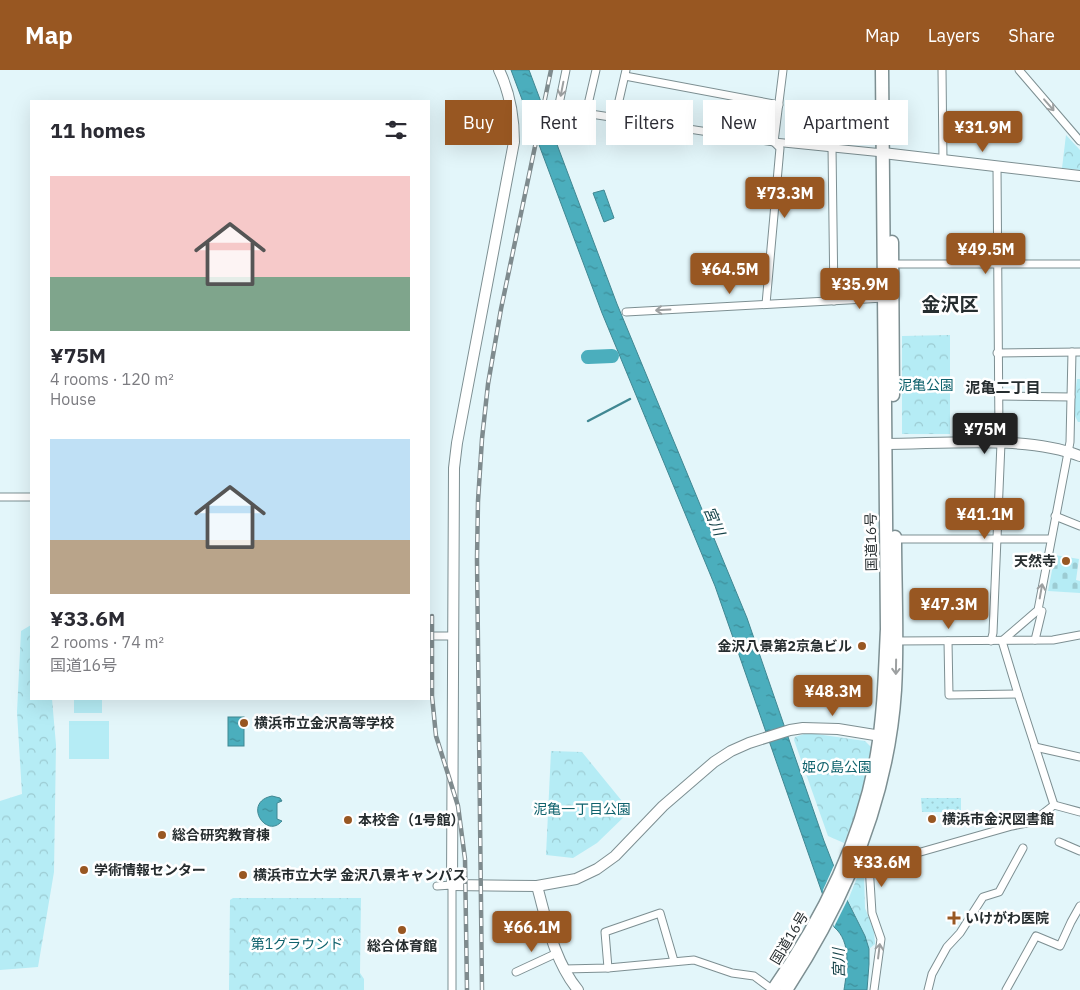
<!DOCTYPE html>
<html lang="en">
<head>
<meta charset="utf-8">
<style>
	body { margin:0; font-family:"IBM Plex Sans","Noto Sans JP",sans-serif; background:#f2f2f3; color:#2b2b33; height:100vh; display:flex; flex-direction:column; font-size:19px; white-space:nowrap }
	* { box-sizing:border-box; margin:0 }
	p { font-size:16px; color:#7c7c81 }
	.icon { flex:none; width:28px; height:28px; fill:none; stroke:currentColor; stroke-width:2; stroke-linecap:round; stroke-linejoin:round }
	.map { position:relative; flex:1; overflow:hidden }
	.side { position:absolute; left:30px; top:30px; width:400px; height:600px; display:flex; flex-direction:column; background:#fff; border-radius:0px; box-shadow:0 5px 20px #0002 }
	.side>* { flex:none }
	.top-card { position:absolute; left:445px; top:30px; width:475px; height:45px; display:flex; gap:10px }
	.price { position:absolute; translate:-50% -42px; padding:0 11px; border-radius:5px; background:#985722; color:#fff; font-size:16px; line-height:32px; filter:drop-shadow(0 1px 2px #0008) }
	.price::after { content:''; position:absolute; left:50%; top:30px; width:15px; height:11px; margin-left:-8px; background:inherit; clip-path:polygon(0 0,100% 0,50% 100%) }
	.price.on { background:#222; color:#fff }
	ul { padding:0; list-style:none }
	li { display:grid; align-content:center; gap:10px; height:265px; padding:0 20px }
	li span { display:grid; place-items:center; height:155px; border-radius:0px; color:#555 }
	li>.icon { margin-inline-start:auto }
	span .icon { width:90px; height:90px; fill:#fffc; stroke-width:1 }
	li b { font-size:21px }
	h2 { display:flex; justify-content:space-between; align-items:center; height:60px; padding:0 20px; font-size:21px }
	.pill { padding:0 18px; border-radius:0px; background:#fff; box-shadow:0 5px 20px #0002; font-size:18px; line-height:45px }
	.pill.on { background:#985722; color:#fff }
	header { display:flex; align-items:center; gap:30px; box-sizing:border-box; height:70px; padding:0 25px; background:#985722; color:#fff }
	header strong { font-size:24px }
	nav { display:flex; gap:28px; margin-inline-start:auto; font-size:18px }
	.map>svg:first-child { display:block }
	.forest { fill:url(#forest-crowns) }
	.cemetery { fill:url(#cemetery-stones) }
	.garden { fill:url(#garden-dots) }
	.pitch { fill:#b5ecf5 }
	.water { fill:url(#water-ripples); stroke:#408792 }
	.pier { fill:#e3f6fa }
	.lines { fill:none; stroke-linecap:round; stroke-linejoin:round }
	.stream { stroke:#408792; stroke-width:2.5 }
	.river { stroke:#4baebd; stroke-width:14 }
	.street-casing { stroke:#7d8f92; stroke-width:9 }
	.secondary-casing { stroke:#7d8f92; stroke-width:12 }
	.highway-casing { stroke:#7d8f92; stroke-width:15 }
	.street { stroke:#fff; stroke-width:7 }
	.secondary { stroke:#fff; stroke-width:10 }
	.highway { stroke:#fff; stroke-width:12 }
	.rail-casing { stroke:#7f8b8e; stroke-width:4.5 }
	.rail { stroke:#fff; stroke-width:2.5; stroke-dasharray:8; stroke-linecap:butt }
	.oneway { stroke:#9da0a1 }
	.poi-dot { fill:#985722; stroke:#fff; stroke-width:2 }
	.labels { text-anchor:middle; stroke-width:5; stroke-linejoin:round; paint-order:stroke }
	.park-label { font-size:14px; fill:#0f626d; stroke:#fff }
	.street-label { font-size:14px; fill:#262d2f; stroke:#fff }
	.poi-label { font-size:14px; font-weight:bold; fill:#262d2f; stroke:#fff; text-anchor:start }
	.neighbourhood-label { font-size:15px; font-weight:bold; fill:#262d2f; stroke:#fff }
	.water-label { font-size:15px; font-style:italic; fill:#134147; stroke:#fff }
	.district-label { font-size:19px; font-weight:bold; fill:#262d2f; stroke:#fff }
</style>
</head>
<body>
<header>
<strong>Map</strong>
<nav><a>Map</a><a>Layers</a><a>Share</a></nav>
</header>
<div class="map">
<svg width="1080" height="920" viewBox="0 0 1080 920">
	<defs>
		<pattern id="forest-crowns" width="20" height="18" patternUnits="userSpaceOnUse" patternTransform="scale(1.25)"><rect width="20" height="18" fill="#b5ecf5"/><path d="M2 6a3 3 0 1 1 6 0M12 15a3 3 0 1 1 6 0" fill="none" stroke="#9ccbd2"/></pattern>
		<pattern id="cemetery-stones" width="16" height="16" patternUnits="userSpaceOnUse" patternTransform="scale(1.25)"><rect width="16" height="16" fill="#b5ecf5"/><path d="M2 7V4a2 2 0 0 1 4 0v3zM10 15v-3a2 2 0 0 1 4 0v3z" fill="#9ccbd2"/></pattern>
		<pattern id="garden-dots" width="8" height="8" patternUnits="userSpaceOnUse" patternTransform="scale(1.25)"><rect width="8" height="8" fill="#b5ecf5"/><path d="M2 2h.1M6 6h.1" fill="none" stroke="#9ccbd2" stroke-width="1.8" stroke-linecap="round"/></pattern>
		<pattern id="water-ripples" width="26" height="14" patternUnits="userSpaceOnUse" patternTransform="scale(1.25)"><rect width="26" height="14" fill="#4baebd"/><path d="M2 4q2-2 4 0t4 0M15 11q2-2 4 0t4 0" fill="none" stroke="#3e8e9a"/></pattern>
	</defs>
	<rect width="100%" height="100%" fill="#e3f6fa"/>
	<g class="forest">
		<polygon points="1066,65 1080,80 1080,100 1062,98"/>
		<polygon points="950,265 950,364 902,364 902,266"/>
		<polygon points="1077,309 1080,309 1080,352 1078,352 1073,342"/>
		<polygon points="31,555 31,629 52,629 56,675 54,802 38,897 0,900 0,731 22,724 17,642 21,561"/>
		<path d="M804 664H816L865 671 871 677C871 703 854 748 844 773L828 766 794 670 795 667Z"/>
		<polygon points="551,681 582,682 630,741 597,773 573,788 546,785"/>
		<polygon points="859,803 864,804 865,838 874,861 875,874 869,879 865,866 848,830"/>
		<polygon points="233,828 361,828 360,903 364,909 364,920 229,920 230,830"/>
	</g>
	<polygon class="cemetery" points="1055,485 1079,489 1076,510 1080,511 1080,523 1048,521"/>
	<polygon class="garden" points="921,728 961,728 961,742 922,742"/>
	<g class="pitch">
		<rect x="74" y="630" width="28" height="13"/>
		<rect x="69" y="651" width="40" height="38"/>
	</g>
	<g class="water">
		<path d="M511 0H529L617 234 747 548 824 771 847 830 865 866 869 879V894L867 920H844C847 900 852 872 834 857L715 516 602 243Z"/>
		<polygon points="604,120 614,148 604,152 593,123"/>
		<rect x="228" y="647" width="16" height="29"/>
		<path d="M272 726 280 728 282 731 277 733V749L282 751C266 770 242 732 272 726Z"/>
	</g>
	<polygon class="pier" points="835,793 848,829 834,857 823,820"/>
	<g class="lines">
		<polyline class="stream" points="588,351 630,329"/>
		<polyline class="river" points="588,287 612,286"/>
		<g class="street-casing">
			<g id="street">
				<polyline points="566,0 558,39 774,72 883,83"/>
				<polyline points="942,0 943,91"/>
				<polyline points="1019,0 1080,71"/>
				<polyline points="625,6 779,35"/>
				<polyline points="586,43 596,0"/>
				<polyline points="615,48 626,0"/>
				<polyline points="832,77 834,231"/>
				<polyline points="892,194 1080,194"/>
				<polyline points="766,234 780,78 774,72 783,0"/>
				<polyline points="626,242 884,228"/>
				<polyline points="997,283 1080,282"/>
				<polyline points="999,326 1071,327"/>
				<polyline points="0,427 31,427"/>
				<polyline points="1055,446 1080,456"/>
				<polyline points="895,469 1050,469"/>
				<polyline points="429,566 452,566"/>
				<polyline points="1035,570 1042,541"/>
				<polyline points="896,571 1053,570 1080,565"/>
				<polyline points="948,571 949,625 1018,624"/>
				<polyline points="991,571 993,563 1001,373 999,365 997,97"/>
				<polyline points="1002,571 1038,540 1070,372 1072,282"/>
				<polyline points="1002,571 1018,624 1054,735"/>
				<polyline points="1035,677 1080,687"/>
				<polyline points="1054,735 1080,742"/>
				<polyline points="1059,772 1080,781"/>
				<polyline points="854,792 861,794 875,795 1012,756 1032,752 1054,735"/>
				<polyline points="869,795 872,843 881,869 874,920"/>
				<polyline points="437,816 452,815 452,920"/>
				<polyline points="608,898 605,862 660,843 674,891"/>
				<polyline points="564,899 608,898 694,890 732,903 754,906 773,920"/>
				<polyline points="516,902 557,883"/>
				<polyline points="928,920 932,904 947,877 960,863 983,827 999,822 1023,778"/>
				<polyline points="1006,920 1036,866 1060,876 1071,852 1080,836"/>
			</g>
		</g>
		<g class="secondary-casing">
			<g id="secondary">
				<path d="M499 0C510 23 514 46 514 72L457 373 454 398 452 815 537 816 576 809 597 799 615 786 663 736 714 692 731 681 749 673 790 660 803 658 838 659 887 667"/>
				<polyline points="883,83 1080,106"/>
				<path d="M885 374C942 374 1027 365 1080 386"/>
				<path d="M537 816C547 852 554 891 578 920"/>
			</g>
		</g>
		<g class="highway-casing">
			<g id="highway">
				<polyline points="892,172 893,325"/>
				<path d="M773 920C823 849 862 770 877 684 884 643 885 601 887 559L882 0"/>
				<path d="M786 920C845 830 888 728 895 620 898 569 895 518 895 467"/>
			</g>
		</g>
		<use href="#street" class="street"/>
		<use href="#secondary" class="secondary"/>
		<use href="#highway" class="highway"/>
		<g class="rail-casing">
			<g id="rail">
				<polyline points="432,546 432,626 436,666 458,736 465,789 467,920"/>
				<polyline points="482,920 477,489 478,431 482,369 488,314 501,239 551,0"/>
			</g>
		</g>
		<use href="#rail" class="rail"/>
	</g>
	<defs><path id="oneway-shaft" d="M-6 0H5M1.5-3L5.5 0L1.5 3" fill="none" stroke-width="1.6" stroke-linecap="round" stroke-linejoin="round" transform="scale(1.25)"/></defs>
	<g class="oneway">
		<use href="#oneway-shaft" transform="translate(562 19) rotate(101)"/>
		<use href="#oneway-shaft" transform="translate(1049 35) rotate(49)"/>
		<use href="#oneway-shaft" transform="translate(663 240) rotate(177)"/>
		<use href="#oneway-shaft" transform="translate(1041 521) rotate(-80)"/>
		<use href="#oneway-shaft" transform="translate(896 597) rotate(91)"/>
		<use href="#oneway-shaft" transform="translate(879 881) rotate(-83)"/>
	</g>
	<g class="poi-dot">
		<circle cx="1066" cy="491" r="5"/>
		<circle cx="862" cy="576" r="5"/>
		<circle cx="244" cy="653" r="5"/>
		<circle cx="932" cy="749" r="5"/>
		<circle cx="348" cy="750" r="5"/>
		<circle cx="162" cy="765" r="5"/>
		<circle cx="84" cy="800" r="5"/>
		<circle cx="243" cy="805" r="5"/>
		<path d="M951.5 840.5h5v5h5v5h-5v5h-5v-5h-5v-5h5z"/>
		<circle cx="402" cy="860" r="5"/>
	</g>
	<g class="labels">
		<g class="park-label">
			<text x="926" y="320">泥亀公園</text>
			<text x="837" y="702">姫の島公園</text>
			<text x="582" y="744">泥亀一丁目公園</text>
			<text x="297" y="879">第1グラウンド</text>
		</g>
		<g class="street-label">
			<text transform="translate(871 472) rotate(-91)" y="5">国道16号</text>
			<text transform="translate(789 868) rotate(-59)" y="5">国道16号</text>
		</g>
		<g class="poi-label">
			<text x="1056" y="496" text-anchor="end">天然寺</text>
			<text x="852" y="581" text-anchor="end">金沢八景第2京急ビル</text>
			<text x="254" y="658">横浜市立金沢高等学校</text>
			<text x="942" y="754">横浜市金沢図書館</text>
			<text x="358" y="755">本校舎（1号館）</text>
			<text x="172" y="770">総合研究教育棟</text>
			<text x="94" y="805">学術情報センター</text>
			<text x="253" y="810">横浜市立大学 金沢八景キャンパス</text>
			<text x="965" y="853">いけがわ医院</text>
			<text x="402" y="881" text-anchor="middle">総合体育館</text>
		</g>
		<g class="neighbourhood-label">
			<text x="1003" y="323">泥亀二丁目</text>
		</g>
		<g class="water-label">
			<text transform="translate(714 451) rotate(67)" y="5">宮川</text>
			<text transform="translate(839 893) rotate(-91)" y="5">宮川</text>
		</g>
		<g class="district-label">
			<text x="950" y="241">金沢区</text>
		</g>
	</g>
</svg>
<b class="price" style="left:983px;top:83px">¥31.9M</b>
<b class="price" style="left:785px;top:149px">¥73.3M</b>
<b class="price" style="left:986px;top:205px">¥49.5M</b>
<b class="price" style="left:730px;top:225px">¥64.5M</b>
<b class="price" style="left:860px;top:240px">¥35.9M</b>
<b class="price on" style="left:985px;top:385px">¥75M</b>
<b class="price" style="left:985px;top:470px">¥41.1M</b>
<b class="price" style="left:949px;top:560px">¥47.3M</b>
<b class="price" style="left:833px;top:647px">¥48.3M</b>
<b class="price" style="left:882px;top:818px">¥33.6M</b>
<b class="price" style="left:532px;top:883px">¥66.1M</b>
<div class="top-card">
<a class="pill on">Buy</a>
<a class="pill">Rent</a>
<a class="pill">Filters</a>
<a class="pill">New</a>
<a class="pill">Apartment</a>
</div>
<section class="side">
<h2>11 homes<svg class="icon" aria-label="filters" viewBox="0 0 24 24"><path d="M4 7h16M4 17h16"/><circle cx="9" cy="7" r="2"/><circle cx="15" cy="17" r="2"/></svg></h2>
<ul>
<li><span style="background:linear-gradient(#f6c9c9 65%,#7fa58c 0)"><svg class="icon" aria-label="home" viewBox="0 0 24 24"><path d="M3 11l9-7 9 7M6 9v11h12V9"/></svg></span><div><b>¥75M</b><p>4 rooms · 120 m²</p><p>House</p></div></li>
<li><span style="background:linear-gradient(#bfe0f5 65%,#b9a48a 0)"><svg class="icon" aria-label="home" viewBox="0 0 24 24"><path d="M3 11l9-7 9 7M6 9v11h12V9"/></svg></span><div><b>¥33.6M</b><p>2 rooms · 74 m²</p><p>国道16号</p></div></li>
</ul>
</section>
</div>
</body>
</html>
